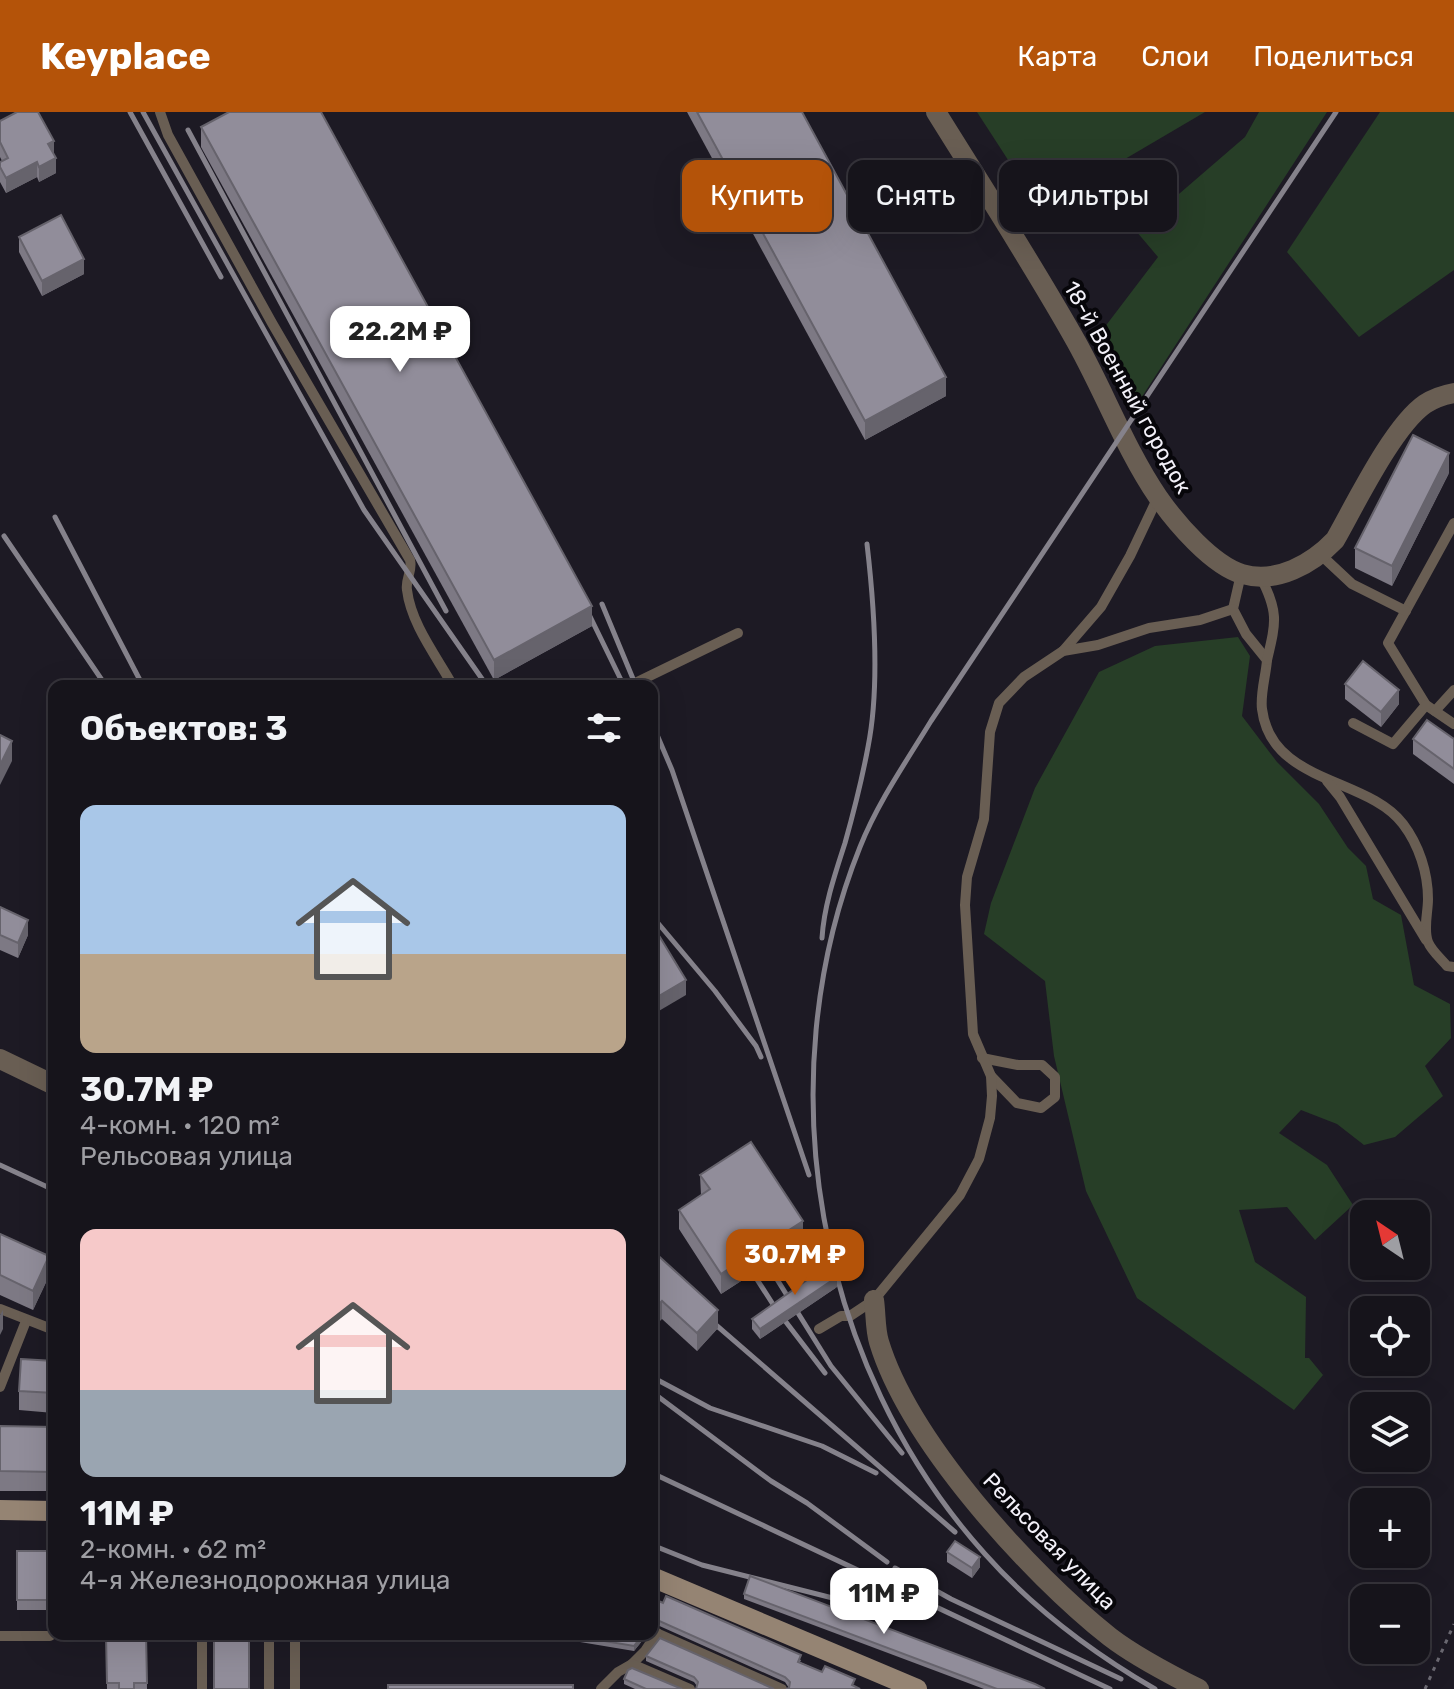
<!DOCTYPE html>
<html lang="ru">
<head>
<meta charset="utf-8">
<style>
	body { margin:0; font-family:Rubik,sans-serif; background:#232128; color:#f1f3f6; height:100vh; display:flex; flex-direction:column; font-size:30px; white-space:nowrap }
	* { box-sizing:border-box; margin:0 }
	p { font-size:26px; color:#9e9ea3 }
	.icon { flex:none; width:44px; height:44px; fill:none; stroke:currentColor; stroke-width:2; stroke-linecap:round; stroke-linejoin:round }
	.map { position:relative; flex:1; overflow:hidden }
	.details { position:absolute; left:48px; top:568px; width:610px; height:960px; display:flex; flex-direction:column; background:#16141b; border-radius:16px; box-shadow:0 8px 32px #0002,0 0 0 2px #35333a }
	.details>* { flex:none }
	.top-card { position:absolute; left:682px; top:48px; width:652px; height:72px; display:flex; gap:16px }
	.needle { width:52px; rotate:325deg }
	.buttons { position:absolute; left:1350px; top:1088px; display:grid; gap:16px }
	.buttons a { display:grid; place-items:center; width:80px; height:80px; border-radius:16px; background:#16141b; box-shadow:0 8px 32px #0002,0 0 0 2px #35333a; font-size:40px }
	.price { position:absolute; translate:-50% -68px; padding:0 18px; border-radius:16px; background:#fff; color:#222; font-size:26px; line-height:52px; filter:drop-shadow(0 2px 4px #0008) }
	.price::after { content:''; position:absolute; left:50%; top:48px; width:24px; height:18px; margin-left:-12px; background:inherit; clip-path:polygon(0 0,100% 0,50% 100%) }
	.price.selected { background:#b45309; color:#fff }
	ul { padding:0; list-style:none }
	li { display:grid; align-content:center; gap:16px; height:424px; padding:0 32px }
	li span { display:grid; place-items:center; height:248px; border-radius:16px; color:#555 }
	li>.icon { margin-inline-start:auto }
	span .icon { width:144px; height:144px; fill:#fffc; stroke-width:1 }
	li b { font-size:34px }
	h2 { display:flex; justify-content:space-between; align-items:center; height:96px; padding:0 32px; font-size:34px }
	.tag { padding:0 28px; border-radius:16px; background:#16141b; box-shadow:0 8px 32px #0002,0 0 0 2px #35333a; font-size:28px; line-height:72px }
	.tag.selected { background:#b45309; color:#fff }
	header { display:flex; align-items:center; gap:48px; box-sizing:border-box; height:112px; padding:0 40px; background:#b45309; color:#fff }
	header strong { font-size:38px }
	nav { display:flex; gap:44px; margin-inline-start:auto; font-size:28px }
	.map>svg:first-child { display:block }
	.green { fill:#273e27 }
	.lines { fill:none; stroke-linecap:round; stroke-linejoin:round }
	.path { stroke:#6c6a73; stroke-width:3; stroke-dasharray:4 6; stroke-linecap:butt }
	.lane { stroke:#695e53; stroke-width:10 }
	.street { stroke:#695e53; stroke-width:20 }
	.secondary { stroke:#958473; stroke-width:20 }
	.rail { stroke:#85828b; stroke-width:5 }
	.wall { fill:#7d7984 }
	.shaded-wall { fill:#66636c }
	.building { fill:#918d9a; stroke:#66636c; stroke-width:2 }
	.labels { text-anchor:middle; stroke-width:8; stroke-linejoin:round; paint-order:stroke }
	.street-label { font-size:22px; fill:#f3f1f9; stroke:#07060a }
</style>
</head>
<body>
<header>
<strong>Keyplace</strong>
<nav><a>Карта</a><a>Слои</a><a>Поделиться</a></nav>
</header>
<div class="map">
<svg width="1454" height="1577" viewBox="0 0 1454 1577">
	<rect width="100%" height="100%" fill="#1d1a24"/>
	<g class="green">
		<polygon points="977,0 1205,0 1040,97"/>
		<polygon points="1259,0 1327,0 1134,297 1101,220 1158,145 1136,119 1245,25"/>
		<polygon points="1380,0 1454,0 1454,158 1359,225 1287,140"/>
		<polygon points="1238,525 1250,544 1242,604 1277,650 1319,692 1348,736 1366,754 1373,787 1401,803 1414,873 1450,892 1451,926 1425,954 1443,984 1395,1025 1364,1033 1337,1012 1301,998 1279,1021 1327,1053 1353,1093 1315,1128 1287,1095 1239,1098 1255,1150 1306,1185 1305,1246 1309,1246 1323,1263 1294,1298 1137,1186 1086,1079 1054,944 1045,869 984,822 991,791 1035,676 1099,560 1155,534"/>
	</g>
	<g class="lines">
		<polyline class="path" points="1425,1577 1454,1512"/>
		<g class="lane">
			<path d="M160 0 168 23 272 211 410 448C413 459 405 467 407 478 411 512 437 545 453 574"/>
			<polyline points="1454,411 1388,531 1426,593 1454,612"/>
			<polyline points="1321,443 1352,472 1406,499"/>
			<path d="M1241 462 1233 497 1246 522 1267 548C1266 563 1260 582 1262 597 1271 672 1368 665 1403 712 1419 733 1428 761 1428 787 1428 801 1423 817 1428 830 1431 838 1441 847 1447 854L1454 855"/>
			<path d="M1260 464C1279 500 1276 510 1267 548"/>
			<polyline points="1063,539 1101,495 1130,444 1158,385"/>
			<polyline points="629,574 738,521"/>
			<polyline points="1435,599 1454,578"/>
			<polyline points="1353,611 1393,632 1426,593"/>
			<polyline points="1327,669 1340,685 1426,828"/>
			<polyline points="982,946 1018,953 1042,953 1055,965 1055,985 1041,996 1017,991 991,964"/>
			<polyline points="0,1197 54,1218"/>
			<polyline points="819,1217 841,1204 850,1204 874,1188 960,1083 979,1047 990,1006 992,984 991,964 973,922 965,793 967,765 984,707 990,620 999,591 1024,565 1063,539 1098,533 1149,516 1200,508 1233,497"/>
			<polyline points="0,1275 26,1209"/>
			<polyline points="652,1519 782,1577"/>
			<polyline points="202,1522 202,1577"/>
			<polyline points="269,1522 269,1577"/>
			<polyline points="295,1522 295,1577"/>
			<polyline points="0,1524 50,1524"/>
			<polyline points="632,1552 645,1539 657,1521"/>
			<polyline points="601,1577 618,1560 632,1552 690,1577"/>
		</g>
		<g class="street">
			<path d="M936 0C982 74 1030 148 1073 224 1103 276 1124 335 1158 385 1176 411 1212 453 1242 462 1277 472 1312 452 1335 428 1355 393 1393 314 1425 292 1434 286 1443 283 1454 281"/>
			<polyline points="0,947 54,973"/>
			<path d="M874 1188C876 1202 875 1217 879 1230 909 1329 1029 1461 1110 1525 1136 1545 1169 1562 1199 1577"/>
		</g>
		<g class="secondary">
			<polyline points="0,1398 54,1399"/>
			<polyline points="652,1465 917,1577"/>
		</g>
		<g class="rail">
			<polyline points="130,0 221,165"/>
			<polyline points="143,0 364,398 487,574"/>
			<polyline points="188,18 446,499"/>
			<polyline points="55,405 143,574"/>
			<polyline points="4,424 106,574"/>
			<polyline points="582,488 624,574"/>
			<polyline points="602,492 636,574"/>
			<polyline points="652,611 672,658 809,1063"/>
			<polyline points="652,804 715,879 756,934 761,945"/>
			<path d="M822 826C824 794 835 762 845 731 854 699 862 667 868 635 880 575 874 492 867 432"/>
			<polyline points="0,1053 54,1078"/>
			<polyline points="0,1125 54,1150"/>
			<polyline points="755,1132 831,1254 902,1341"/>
			<polyline points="742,1144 776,1197 825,1261"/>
			<polyline points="701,1200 955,1420"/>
			<polyline points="652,1265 710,1296 822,1334 876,1361"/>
			<polyline points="652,1280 771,1369 807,1391 887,1450"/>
			<polyline points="652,1361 1110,1577"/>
			<polyline points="652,1433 702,1453 892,1501"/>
			<polyline points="895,1456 951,1487 1121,1567"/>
			<path d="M1155 1577C1093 1541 1033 1496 985 1442 816 1254 766 969 860 735 878 690 906 650 931 609L1336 0"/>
		</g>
	</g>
	<g class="wall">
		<polygon points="687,0 802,0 946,284 865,328"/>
		<polygon points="0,9 54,43 56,61 39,70 37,65 6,81 0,70 0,50 2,49 0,45"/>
		<polygon points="201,15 592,514 494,568 201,35"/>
		<polygon points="19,125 84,162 42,184 19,140"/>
		<polygon points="1449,361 1392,474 1355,456 1355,436"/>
		<polygon points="1345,572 1399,592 1381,615 1345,587"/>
		<polygon points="1413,627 1454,627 1454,672 1413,642"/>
		<polygon points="0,795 28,823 18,846 0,838"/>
		<polygon points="700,1063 803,1129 721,1182 679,1117 679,1098 701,1083"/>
		<polygon points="0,1122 49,1164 33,1198 0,1183"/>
		<polygon points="652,1138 718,1216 697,1239 662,1207"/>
		<polygon points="837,1175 760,1227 752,1217 752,1207"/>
		<polygon points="54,1249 54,1301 19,1298 19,1279"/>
		<polygon points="0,1314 54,1315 54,1379 0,1379"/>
		<rect x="17" y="1439" width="37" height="59"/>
		<polygon points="947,1440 980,1455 972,1466 947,1450"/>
		<polygon points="744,1482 1045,1577 984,1577 744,1487"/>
		<polygon points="652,1486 801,1548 800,1550 822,1560 855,1572 789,1576 785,1570 655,1512"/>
		<polygon points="146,1522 147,1577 107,1577 106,1523"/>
		<polygon points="313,1522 339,1522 339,1526 313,1527"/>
		<polygon points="532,1522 646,1522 646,1524 634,1539"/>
		<polygon points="646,1544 774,1577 697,1574 694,1570 646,1549"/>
		<polygon points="624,1567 682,1577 635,1577 624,1572"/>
	</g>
	<g class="shaded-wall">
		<polygon points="54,29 54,44 48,32"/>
		<polygon points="56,46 56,61 39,70 39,55"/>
		<polygon points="37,50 37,65 6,81 6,66"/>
		<polygon points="84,147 84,162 42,184 42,169"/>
		<polygon points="946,265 946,284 865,328 865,309"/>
		<polygon points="1449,341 1449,361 1392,474 1392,454"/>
		<polygon points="592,494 592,514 494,568 494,548"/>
		<polygon points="1399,578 1399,592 1381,615 1381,600"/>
		<polygon points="12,629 12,649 0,673 0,653"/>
		<polygon points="28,808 28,823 18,846 18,831"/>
		<polygon points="686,868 686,883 652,903 652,888"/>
		<polygon points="803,1109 803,1129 721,1182 721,1162"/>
		<polygon points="49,1144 49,1164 33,1198 33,1179"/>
		<polygon points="837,1165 837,1175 760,1227 760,1217"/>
		<polygon points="662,1189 662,1207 652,1217 652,1199"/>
		<polygon points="3,1198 3,1217 0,1223 0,1203"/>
		<polygon points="718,1198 718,1216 697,1239 697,1221"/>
		<polygon points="980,1445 980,1455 972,1466 972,1456"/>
		<polygon points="643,1522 646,1522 646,1524 634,1539 634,1534"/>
	</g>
	<g class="building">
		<polygon points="17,0 38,0 54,29 48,32 56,46 39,55 37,50 6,66 0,55 0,50 8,46 0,30 0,9"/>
		<polygon points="229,0 321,0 592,494 494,548 201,15"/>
		<polygon points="697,0 802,0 946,265 865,309"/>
		<polygon points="61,103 84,147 42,169 19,125"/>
		<polygon points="1413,323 1449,341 1392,454 1355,436"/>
		<polygon points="1363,549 1399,578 1381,600 1345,572"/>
		<polygon points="1427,608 1454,627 1454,657 1413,627"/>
		<polygon points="0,623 12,629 0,653"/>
		<polygon points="0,795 28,808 18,831 0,823"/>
		<polygon points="655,817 686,868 652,888 652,819"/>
		<polygon points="751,1030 803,1109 721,1162 679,1098 710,1077 700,1063"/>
		<polygon points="0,1122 49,1144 33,1179 0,1163"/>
		<polygon points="652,1138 718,1198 697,1221 662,1189 652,1199"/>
		<polygon points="828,1153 837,1165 760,1217 752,1207"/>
		<polygon points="21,1247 54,1249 54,1281 19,1279"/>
		<polygon points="0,1314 54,1315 54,1360 0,1359"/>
		<polygon points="955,1429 980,1445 972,1456 947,1440"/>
		<rect x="17" y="1439" width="37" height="49"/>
		<polygon points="750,1464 1035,1572 1045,1577 997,1577 744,1482"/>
		<polygon points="666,1484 801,1543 798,1550 822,1560 825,1554 855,1567 852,1573 860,1577 786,1577 789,1576 790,1570 785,1565 655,1507 652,1508 652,1486 663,1491"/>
		<polygon points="146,1522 147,1571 134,1571 134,1577 119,1577 119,1571 107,1571 106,1523"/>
		<rect x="214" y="1522" width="35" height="55"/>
		<polygon points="562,1522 643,1522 634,1534"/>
		<polygon points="660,1526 774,1577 696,1577 698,1570 694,1565 646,1544"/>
		<polygon points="632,1556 682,1577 646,1577 624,1567 628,1558"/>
		<rect x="388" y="1573" width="185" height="4"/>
	</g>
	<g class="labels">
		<g class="street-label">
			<text transform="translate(1128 275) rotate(61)" y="8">18-й Военный городок</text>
			<text transform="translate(1050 1429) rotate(46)" y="8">Рельсовая улица</text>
		</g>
	</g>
</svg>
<div class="buttons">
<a><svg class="needle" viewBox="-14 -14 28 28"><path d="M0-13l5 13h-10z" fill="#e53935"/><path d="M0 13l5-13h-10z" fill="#9e9ea3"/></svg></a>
<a><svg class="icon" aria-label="locate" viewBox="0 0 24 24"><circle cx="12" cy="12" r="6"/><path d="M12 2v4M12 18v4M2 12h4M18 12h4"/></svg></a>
<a><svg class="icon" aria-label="layers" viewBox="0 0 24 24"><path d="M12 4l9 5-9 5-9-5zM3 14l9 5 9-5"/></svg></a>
<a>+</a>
<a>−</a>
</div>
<b class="price" style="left:400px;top:262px">22.2M ₽</b>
<b class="price selected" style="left:795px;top:1185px">30.7M ₽</b>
<b class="price" style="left:884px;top:1524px">11M ₽</b>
<div class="top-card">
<a class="tag selected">Купить</a>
<a class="tag">Снять</a>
<a class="tag">Фильтры</a>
</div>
<section class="details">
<h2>Объектов: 3<svg class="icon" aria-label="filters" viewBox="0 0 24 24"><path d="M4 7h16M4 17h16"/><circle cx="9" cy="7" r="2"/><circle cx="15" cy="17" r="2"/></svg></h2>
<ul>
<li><span style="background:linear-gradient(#a9c7e8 60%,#b9a48a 0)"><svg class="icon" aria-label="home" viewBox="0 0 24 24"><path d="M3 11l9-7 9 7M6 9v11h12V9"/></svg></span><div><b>30.7M ₽</b><p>4-комн. · 120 m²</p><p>Рельсовая улица</p></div></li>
<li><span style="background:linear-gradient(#f6c9c9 65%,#9aa5b1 0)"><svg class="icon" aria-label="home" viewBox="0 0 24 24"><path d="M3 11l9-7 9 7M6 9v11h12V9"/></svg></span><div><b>11M ₽</b><p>2-комн. · 62 m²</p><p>4-я Железнодорожная улица</p></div></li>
</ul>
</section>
</div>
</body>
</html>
